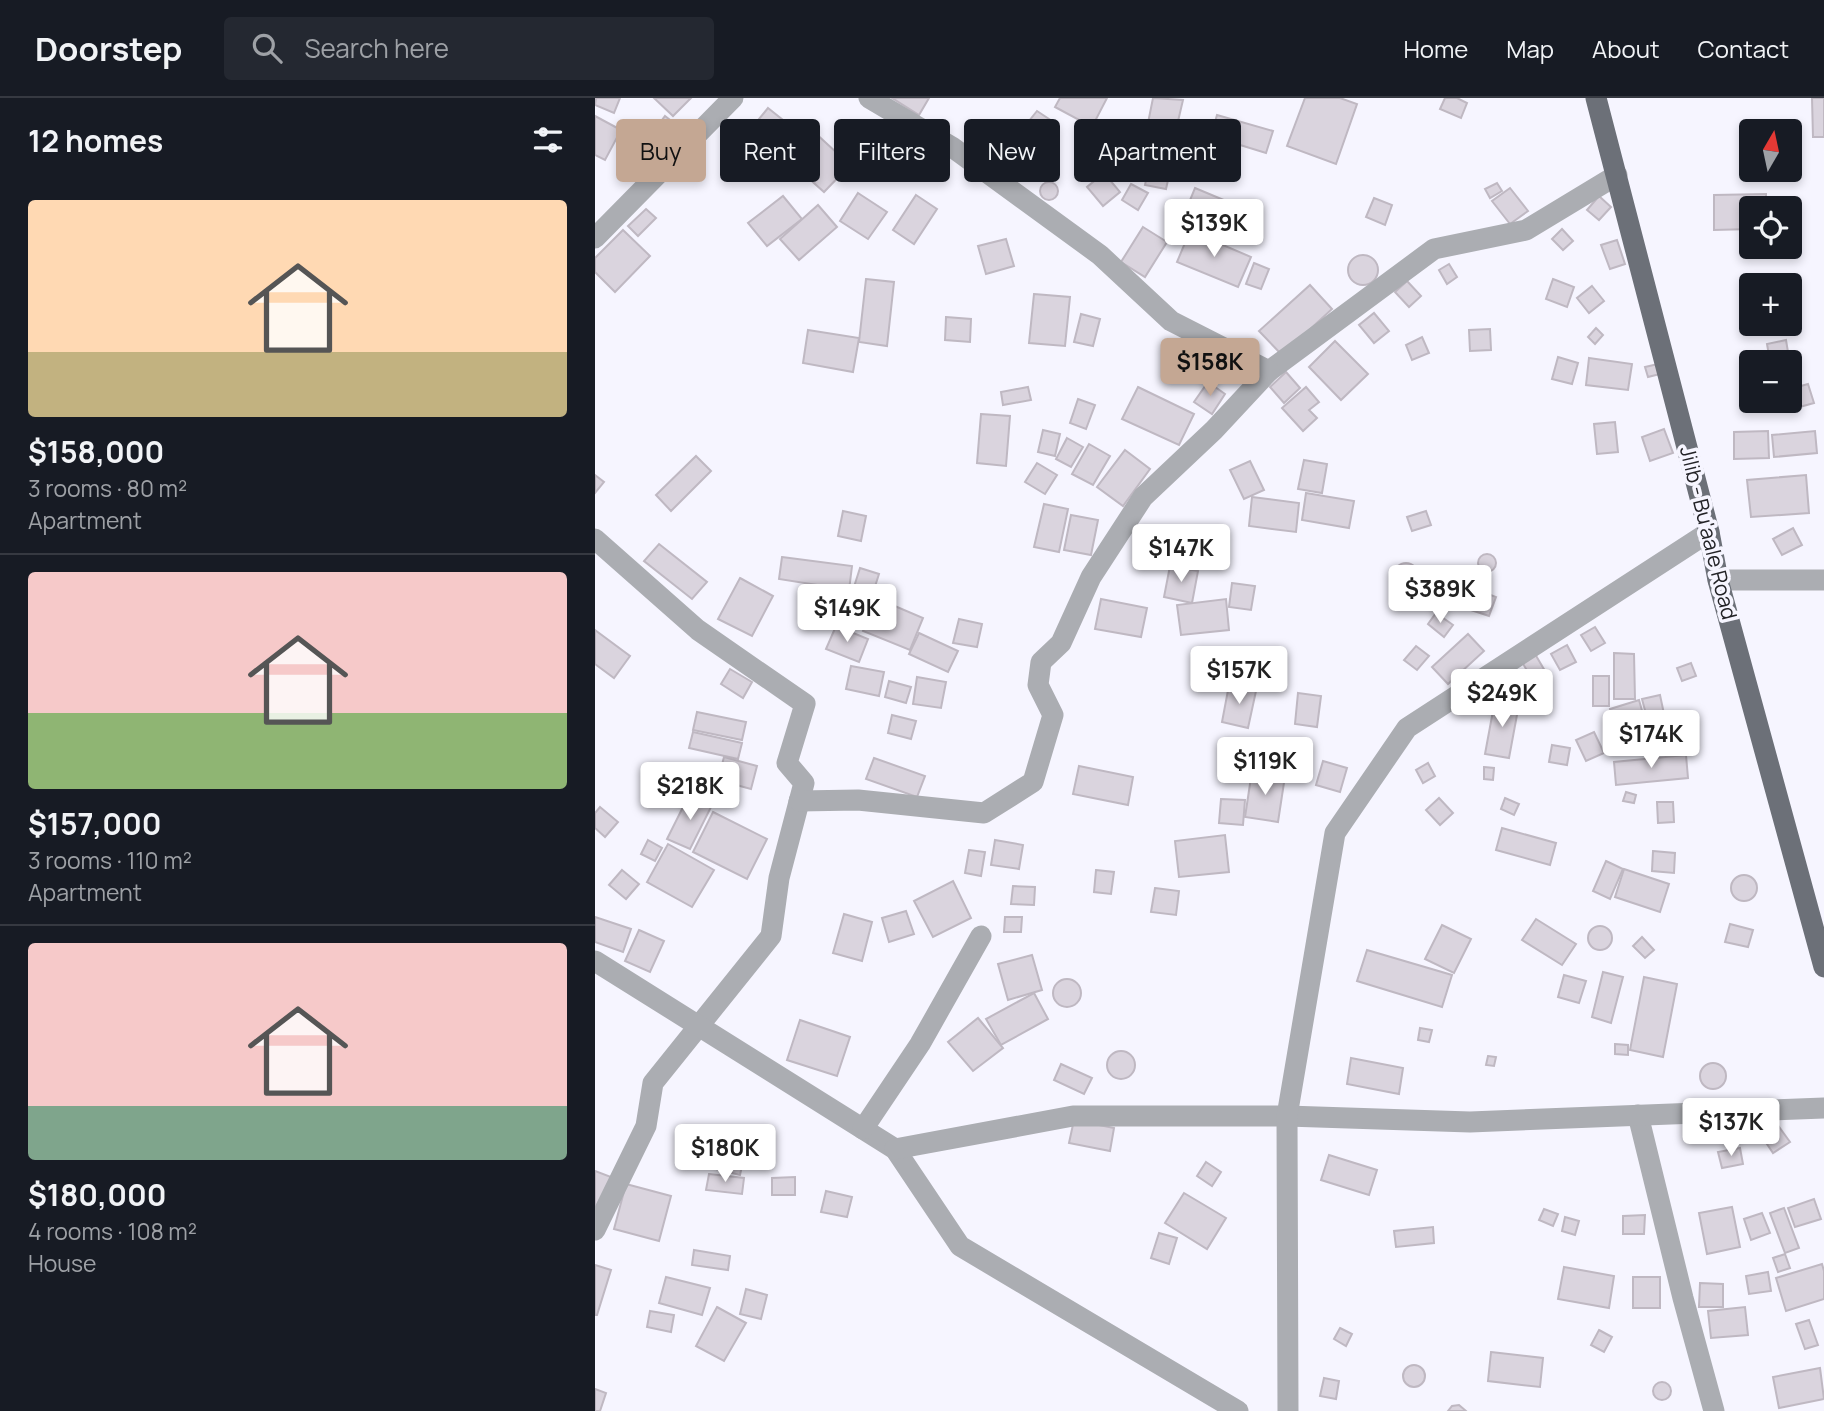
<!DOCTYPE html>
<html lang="en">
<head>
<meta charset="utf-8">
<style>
	body { margin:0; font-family:Manrope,sans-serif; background:#242831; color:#f1f3f6; height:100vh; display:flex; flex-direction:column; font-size:26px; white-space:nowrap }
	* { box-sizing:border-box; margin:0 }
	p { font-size:23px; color:#9ea1a6 }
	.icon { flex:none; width:38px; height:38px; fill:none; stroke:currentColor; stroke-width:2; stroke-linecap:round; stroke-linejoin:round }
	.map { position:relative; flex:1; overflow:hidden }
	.drawer { display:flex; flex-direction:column; background:#171b24; width:595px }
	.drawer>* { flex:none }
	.banner { position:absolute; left:21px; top:21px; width:665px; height:63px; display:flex; gap:14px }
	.needle { width:46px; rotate:9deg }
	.tools { position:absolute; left:1144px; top:21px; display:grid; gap:14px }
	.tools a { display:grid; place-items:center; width:63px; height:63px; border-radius:7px; background:#171b24; box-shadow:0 4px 10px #0003; font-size:35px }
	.price { position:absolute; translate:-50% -60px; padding:0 16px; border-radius:7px; background:#fff; color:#222; font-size:23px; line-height:46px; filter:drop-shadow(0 2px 4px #0008) }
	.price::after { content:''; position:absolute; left:50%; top:42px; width:21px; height:16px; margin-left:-10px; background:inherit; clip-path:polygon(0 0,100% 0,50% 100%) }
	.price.selected { background:#c4a793; color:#111 }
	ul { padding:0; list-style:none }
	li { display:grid; align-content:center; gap:14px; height:371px; padding:0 28px }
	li+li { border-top:2px solid #363941 }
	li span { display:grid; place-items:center; height:217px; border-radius:7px; color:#555 }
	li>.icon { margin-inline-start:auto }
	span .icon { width:126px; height:126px; fill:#fffc; stroke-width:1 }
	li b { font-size:30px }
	h2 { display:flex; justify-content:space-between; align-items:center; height:84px; padding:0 28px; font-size:30px }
	.chip { padding:0 24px; border-radius:7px; background:#171b24; box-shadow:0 4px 10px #0003; font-size:24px; line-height:63px }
	.chip.selected { background:#c4a793; color:#111 }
	header { display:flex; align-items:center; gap:42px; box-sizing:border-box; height:98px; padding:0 35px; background:#171b24; border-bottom:2px solid #363941 }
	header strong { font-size:33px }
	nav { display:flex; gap:38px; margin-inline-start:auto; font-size:24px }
	.search { width:490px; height:63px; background:#242831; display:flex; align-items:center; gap:18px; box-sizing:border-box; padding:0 24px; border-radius:7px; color:#9ea1a6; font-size:26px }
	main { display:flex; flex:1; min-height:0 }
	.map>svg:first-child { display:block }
	.building { fill:#dad4de; stroke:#bfb8c2; stroke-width:2 }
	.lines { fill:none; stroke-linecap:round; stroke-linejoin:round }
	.minor { stroke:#abadb2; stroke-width:21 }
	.major { stroke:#6c7078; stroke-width:21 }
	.labels { text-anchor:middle; stroke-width:7; stroke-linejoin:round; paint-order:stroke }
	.street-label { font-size:21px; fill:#232327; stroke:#f6f5ff }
</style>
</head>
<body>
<header>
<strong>Doorstep</strong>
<div class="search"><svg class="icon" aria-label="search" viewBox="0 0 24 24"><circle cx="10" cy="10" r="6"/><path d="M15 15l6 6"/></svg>Search here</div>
<nav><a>Home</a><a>Map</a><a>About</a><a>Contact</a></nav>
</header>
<main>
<section class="drawer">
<h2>12 homes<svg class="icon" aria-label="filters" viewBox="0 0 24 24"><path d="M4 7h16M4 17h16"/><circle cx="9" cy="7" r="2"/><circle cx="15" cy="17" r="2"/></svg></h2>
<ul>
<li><span style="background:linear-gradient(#ffd9b3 70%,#c2b280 0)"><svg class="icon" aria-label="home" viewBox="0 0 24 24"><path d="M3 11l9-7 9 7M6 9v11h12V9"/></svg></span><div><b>$158,000</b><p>3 rooms · 80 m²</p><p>Apartment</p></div></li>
<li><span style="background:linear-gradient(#f6c9c9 65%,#8fb573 0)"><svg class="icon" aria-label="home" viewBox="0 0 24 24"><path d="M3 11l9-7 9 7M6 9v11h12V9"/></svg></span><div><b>$157,000</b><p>3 rooms · 110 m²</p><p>Apartment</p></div></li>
<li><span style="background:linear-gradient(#f6c9c9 75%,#7fa58c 0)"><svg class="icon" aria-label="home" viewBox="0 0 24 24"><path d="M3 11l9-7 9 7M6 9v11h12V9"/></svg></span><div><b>$180,000</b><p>4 rooms · 108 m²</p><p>House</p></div></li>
</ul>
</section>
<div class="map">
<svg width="1229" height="1313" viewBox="0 0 1229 1313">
	<rect width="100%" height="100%" fill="#f6f5ff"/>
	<g class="building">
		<polygon points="1,0 25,0 19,15 0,7"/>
		<polygon points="59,0 96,0 78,18"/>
		<polygon points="297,0 334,0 324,17"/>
		<polygon points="465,0 512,0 497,29 460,9"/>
		<polygon points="558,0 588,2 580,36 552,30"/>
		<polygon points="710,0 745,0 762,6 741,66 692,48"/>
		<polygon points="850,0 862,0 872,5 866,20 845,11"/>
		<polygon points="1217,0 1229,0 1229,39 1218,39"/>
		<polygon points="173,10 203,34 186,56 155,32"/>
		<polygon points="442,13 460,25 442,50 431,42 442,28 434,23"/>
		<polygon points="622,17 678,33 671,55 616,38"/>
		<polygon points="0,18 26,32 10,62 0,57"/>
		<polygon points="70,18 89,33 74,52 56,37"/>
		<polygon points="217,32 255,67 229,94 191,60"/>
		<polygon points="411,32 442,53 421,83 391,62"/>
		<polygon points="554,68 575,73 571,91 550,87"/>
		<polygon points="509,75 525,94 508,108 492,89"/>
		<circle cx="454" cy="93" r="9"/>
		<polygon points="902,85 907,93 895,100 890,91"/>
		<polygon points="536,86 553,95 543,112 527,102"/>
		<polygon points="600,90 648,110 634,144 586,124"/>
		<polygon points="915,90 933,113 915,126 897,103"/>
		<polygon points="263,95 292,114 273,141 245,123"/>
		<polygon points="1171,96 1171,110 1157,110 1157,131 1119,132 1119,97"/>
		<polygon points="321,97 342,111 319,146 298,132"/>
		<polygon points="188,98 207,121 172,148 153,125"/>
		<polygon points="1004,98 1016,109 1004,122 992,112"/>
		<polygon points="779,100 797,107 790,127 771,119"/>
		<polygon points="223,107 242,129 204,162 185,141"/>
		<polygon points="51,111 61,120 43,138 33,128"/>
		<polygon points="548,129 572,144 550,179 526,164"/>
		<polygon points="967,131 978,143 968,152 957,141"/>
		<polygon points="28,132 55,158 20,194 0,174 0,160"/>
		<polygon points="595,133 656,159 643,189 582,164"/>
		<polygon points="411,141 419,168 391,176 383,148"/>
		<polygon points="1022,142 1030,166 1015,171 1006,147"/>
		<circle cx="768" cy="172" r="15"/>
		<polygon points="659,165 674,171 666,191 651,186"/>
		<polygon points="854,166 862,179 852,186 844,172"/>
		<polygon points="271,181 299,184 292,248 264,244"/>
		<polygon points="958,181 979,189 972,209 951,201"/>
		<polygon points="812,183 826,198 814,209 800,194"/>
		<polygon points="715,187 737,211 687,257 664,233"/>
		<polygon points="997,188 1009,203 994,215 982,200"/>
		<polygon points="439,196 475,199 470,248 434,245"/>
		<polygon points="779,215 794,233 779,245 764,227"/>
		<polygon points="486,216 505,221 498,248 479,244"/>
		<polygon points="351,219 376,221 375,244 350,242"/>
		<polygon points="1001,230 1008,237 1000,246 993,239"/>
		<polygon points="895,231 896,252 875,253 874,232"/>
		<polygon points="213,232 264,240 258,274 208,265"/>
		<polygon points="827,239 834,255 817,262 811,247"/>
		<polygon points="1191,242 1194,260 1175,263 1172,246"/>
		<polygon points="740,243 773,276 746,302 714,269"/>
		<polygon points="963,259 983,265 977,286 957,281"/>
		<polygon points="994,260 1037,266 1033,292 991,287"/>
		<polygon points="1063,266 1065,276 1053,279 1050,269"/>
		<polygon points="691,274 705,290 689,305 675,289"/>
		<polygon points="1157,277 1157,290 1150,292 1147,279"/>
		<polygon points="613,284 630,296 617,316 599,304"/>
		<polygon points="1213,286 1219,305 1201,310 1195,291"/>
		<polygon points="433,289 436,302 408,307 406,294"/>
		<polygon points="543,289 599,316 584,347 527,321"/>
		<polygon points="711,289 724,304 714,312 722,320 708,333 687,310"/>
		<polygon points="483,301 500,307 491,331 475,325"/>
		<polygon points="386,316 415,318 411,368 382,365"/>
		<polygon points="1020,324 1023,354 1002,356 999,326"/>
		<polygon points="1069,331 1078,355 1055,363 1047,339"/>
		<polygon points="448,332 465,336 460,358 443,354"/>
		<polygon points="1173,333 1174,360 1139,361 1139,334"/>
		<polygon points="1220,333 1222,355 1179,359 1177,337"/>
		<polygon points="472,340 488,349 476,369 461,361"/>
		<polygon points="494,346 515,358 498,387 477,376"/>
		<polygon points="530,352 555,371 528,408 502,389"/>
		<polygon points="101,358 116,373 76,413 61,397"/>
		<polygon points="709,362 732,366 727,395 703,391"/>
		<polygon points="655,363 669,392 649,401 635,372"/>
		<polygon points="442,365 462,377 450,396 430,384"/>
		<polygon points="0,377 9,384 0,395"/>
		<polygon points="1211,377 1214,415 1156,419 1152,382"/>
		<polygon points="711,395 759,403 754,430 707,422"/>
		<polygon points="657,399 704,405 701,434 654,428"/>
		<polygon points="449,406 473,411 464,454 439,449"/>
		<polygon points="248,413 271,418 266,443 243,438"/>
		<polygon points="831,413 836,427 817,433 812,419"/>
		<polygon points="476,417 503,422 496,457 469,452"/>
		<polygon points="1198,430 1207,447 1187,457 1178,441"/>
		<polygon points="64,446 112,484 97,501 49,463"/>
		<circle cx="892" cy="465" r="9"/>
		<polygon points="187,459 257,468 254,492 184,481"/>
		<circle cx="811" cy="477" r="12"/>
		<polygon points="575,468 603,473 597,505 569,499"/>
		<polygon points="265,470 284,476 276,501 257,495"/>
		<polygon points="145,480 178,498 157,538 123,521"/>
		<polygon points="834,480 846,495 833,505 822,490"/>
		<polygon points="637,485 660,488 656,512 634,509"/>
		<polygon points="880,491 901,499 894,518 873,511"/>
		<polygon points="281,500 328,520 315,552 268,533"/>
		<polygon points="506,501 552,510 546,539 500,531"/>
		<polygon points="631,501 634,532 586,537 582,507"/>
		<polygon points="841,515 858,527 849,539 833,526"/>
		<polygon points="364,521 387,526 382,549 358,545"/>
		<polygon points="241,528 273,541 264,564 231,551"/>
		<polygon points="1000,529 1010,545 996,553 986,537"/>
		<polygon points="0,532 35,558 19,580 0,566"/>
		<polygon points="324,535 363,553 353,574 314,556"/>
		<polygon points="873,536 889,553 853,586 837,569"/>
		<polygon points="972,547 981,564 965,572 956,556"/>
		<polygon points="821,548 834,558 822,572 809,562"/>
		<polygon points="1019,555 1039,556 1040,601 1019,601"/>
		<polygon points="940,556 950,573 937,581 927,564"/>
		<polygon points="1096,565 1101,578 1087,583 1082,570"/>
		<polygon points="256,568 289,574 284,598 251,591"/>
		<polygon points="135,571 157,584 148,600 126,586"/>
		<polygon points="921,575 929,597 919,601 911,579"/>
		<rect x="998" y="578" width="16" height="30"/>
		<polygon points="322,579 351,584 346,610 318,606"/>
		<polygon points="294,583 316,589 311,605 290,599"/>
		<polygon points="634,587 661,593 653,630 627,624"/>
		<polygon points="703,595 726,598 722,629 700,626"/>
		<polygon points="1065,597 1069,616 1052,620 1047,601"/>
		<polygon points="900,602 924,606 914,660 890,656"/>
		<polygon points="1044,602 1048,616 1019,625 1015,611"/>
		<polygon points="102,614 151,624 147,642 98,632"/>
		<polygon points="297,617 321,623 316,641 293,635"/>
		<polygon points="98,634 147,645 143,661 94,650"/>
		<polygon points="999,634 1009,655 991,663 981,642"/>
		<polygon points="957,647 975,650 972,667 954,664"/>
		<polygon points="1091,657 1093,680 1021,687 1019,664"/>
		<polygon points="129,659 162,668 156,691 123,682"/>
		<polygon points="279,660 330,678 322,699 271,681"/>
		<polygon points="728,663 752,670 745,694 721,687"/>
		<polygon points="833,665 840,678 828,685 821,672"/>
		<polygon points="484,668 538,679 533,707 478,696"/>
		<polygon points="889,669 899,670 898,682 889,681"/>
		<polygon points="657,673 690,678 683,724 650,719"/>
		<polygon points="1031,694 1041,697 1039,705 1028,703"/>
		<polygon points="94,697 117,707 95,751 72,741"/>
		<polygon points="844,700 858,715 845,727 831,712"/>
		<polygon points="910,700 924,706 919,717 906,711"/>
		<polygon points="626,701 650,702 648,727 624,725"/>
		<polygon points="1062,704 1078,704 1079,724 1063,725"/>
		<polygon points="5,709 23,724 10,739 0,730 0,715"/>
		<polygon points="118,714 172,741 152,781 98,754"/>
		<polygon points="907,730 961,745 955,767 901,752"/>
		<polygon points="630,737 634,774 584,779 580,743"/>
		<polygon points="53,742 67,750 60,763 46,756"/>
		<polygon points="400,742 428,747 424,771 396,767"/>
		<polygon points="73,746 119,772 97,809 52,784"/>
		<polygon points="374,752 390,754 386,778 370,775"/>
		<polygon points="1058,753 1080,755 1079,775 1057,773"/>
		<polygon points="1011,763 1028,771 1015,801 998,793"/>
		<polygon points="1029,771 1074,786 1065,814 1020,799"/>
		<polygon points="27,772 44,786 31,801 14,787"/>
		<polygon points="501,772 519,774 516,796 499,794"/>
		<circle cx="1149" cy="790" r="13"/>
		<polygon points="358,783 376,820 338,839 319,803"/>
		<polygon points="418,788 440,789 439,807 416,806"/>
		<polygon points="560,790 584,793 581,817 556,814"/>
		<polygon points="311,813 319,836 294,844 287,820"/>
		<polygon points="249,816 277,824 267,863 238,855"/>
		<polygon points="0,819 36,831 28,854 0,844"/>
		<polygon points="410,819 427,819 426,834 409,834"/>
		<polygon points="941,821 981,846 967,867 927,842"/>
		<polygon points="1135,826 1158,832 1153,849 1130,844"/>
		<polygon points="847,827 876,841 859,875 830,861"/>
		<circle cx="1005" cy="840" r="12"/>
		<polygon points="44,832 69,843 55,874 30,863"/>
		<polygon points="1047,839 1059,852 1050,860 1038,848"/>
		<polygon points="772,852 857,877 847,909 762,883"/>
		<polygon points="437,857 447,892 413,902 403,866"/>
		<polygon points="1008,874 1028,879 1016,925 997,919"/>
		<polygon points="969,877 991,883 984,905 963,899"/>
		<polygon points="1049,879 1082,886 1068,959 1035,952"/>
		<circle cx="472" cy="895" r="14"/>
		<polygon points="439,895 453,921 406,947 391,921"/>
		<polygon points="383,920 408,950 378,973 353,944"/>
		<polygon points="205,922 255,939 242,978 192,962"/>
		<polygon points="825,930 837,932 834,944 823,942"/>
		<polygon points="1020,946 1033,947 1033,957 1020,956"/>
		<circle cx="526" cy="967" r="14"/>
		<polygon points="893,958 901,959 899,968 891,967"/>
		<polygon points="756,960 808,970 804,996 752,986"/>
		<circle cx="1118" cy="978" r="13"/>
		<polygon points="466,966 497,980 489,996 459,982"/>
		<polygon points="479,1022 519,1030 515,1053 474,1045"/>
		<polygon points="1182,1026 1195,1044 1178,1055 1166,1037"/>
		<polygon points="1145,1050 1148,1066 1127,1070 1123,1054"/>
		<polygon points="116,1055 148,1063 145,1077 113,1069"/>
		<polygon points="734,1057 782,1072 774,1097 726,1082"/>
		<polygon points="611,1064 626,1074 617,1088 602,1078"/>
		<polygon points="0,1073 16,1079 0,1116"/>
		<polygon points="114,1076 149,1080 147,1096 111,1092"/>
		<polygon points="200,1079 200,1097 177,1097 177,1080"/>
		<polygon points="31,1086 76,1098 64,1143 19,1131"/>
		<polygon points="231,1093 257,1099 252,1119 226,1114"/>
		<polygon points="589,1095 631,1120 612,1151 570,1125"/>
		<polygon points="1219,1101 1226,1121 1200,1129 1193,1110"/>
		<polygon points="1137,1109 1145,1149 1112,1156 1104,1115"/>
		<polygon points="1189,1110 1204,1150 1190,1155 1175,1115"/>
		<polygon points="949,1111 963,1116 958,1128 944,1122"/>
		<polygon points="1167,1115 1175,1135 1156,1142 1149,1121"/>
		<polygon points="1050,1117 1049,1136 1028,1136 1028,1118"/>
		<polygon points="970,1119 984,1123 980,1137 967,1133"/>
		<polygon points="838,1129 839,1145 801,1149 799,1133"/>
		<polygon points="564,1135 582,1140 574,1166 556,1160"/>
		<polygon points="99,1152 135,1158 133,1172 97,1167"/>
		<polygon points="1190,1156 1195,1170 1183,1174 1178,1160"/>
		<polygon points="1227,1166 1229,1173 1229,1201 1191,1213 1181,1180"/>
		<polygon points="0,1167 16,1172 2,1217 0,1217"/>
		<polygon points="969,1169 1019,1178 1014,1210 963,1201"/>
		<polygon points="1173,1174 1176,1193 1154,1196 1151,1178"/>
		<polygon points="71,1179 115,1190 107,1217 64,1205"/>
		<rect x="1038" y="1179" width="27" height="31"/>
		<polygon points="1105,1185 1128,1186 1128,1209 1104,1209"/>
		<polygon points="151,1191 172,1197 166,1221 145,1216"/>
		<polygon points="122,1209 151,1225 129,1263 101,1248"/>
		<polygon points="1150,1209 1153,1237 1116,1240 1113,1213"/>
		<polygon points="55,1213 79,1217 76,1234 52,1229"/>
		<polygon points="1214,1222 1223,1247 1210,1251 1201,1226"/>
		<polygon points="745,1230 757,1236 751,1248 739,1241"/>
		<polygon points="1004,1232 1017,1239 1009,1254 996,1247"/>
		<polygon points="896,1254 948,1260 945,1289 893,1283"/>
		<circle cx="819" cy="1278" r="11"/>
		<polygon points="1225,1270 1229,1301 1184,1310 1178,1279"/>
		<polygon points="729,1280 744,1283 741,1301 725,1298"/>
		<circle cx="1067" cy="1293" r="9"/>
		<polygon points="0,1291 11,1295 5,1313 0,1313"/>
		<polygon points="864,1307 871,1313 853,1313 857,1308"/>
	</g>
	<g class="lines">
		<g class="minor">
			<polyline points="274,0 357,49 505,157 576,223 674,273 839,151 931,132 1022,77"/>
			<polyline points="0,140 138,0"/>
			<polyline points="0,441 103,532 210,606 192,665 209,685 184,780 176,838 58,985 51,1028 0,1132"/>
			<polyline points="1123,482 1229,482"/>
			<polyline points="204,703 263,702 389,715 438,684 458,617 443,587 446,564 466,545 496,479 548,399 619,332 674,273"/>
			<polyline points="0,863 300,1051 365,1148 643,1313"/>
			<polyline points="1043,1017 1088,1200 1119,1313"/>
			<polyline points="268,1031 325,946 386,838"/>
			<polyline points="300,1051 478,1018 692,1018 875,1024 1229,1010"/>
			<polyline points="693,1313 692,1018 740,735 812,630 1114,434"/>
		</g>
		<polyline class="major" points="1001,0 1114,434 1123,482 1229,869"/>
	</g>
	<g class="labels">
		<g class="street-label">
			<text transform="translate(1113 435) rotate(76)" y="7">Jilib - Bu'aale Road</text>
		</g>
	</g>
</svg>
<div class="tools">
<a><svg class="needle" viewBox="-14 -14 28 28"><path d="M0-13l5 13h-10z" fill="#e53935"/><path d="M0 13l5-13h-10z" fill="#9ea1a6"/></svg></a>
<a><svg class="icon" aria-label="locate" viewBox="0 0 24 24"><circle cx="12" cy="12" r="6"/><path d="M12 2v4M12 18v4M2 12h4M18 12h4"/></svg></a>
<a>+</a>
<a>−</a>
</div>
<b class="price" style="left:619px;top:161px">$139K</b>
<b class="price selected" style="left:615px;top:300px">$158K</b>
<b class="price" style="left:586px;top:486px">$147K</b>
<b class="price" style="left:845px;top:527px">$389K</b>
<b class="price" style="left:252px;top:546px">$149K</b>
<b class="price" style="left:644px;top:608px">$157K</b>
<b class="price" style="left:907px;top:631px">$249K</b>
<b class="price" style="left:1056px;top:672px">$174K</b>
<b class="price" style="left:670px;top:699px">$119K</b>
<b class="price" style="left:95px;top:724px">$218K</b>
<b class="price" style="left:1136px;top:1060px">$137K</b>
<b class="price" style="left:130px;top:1086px">$180K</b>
<div class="banner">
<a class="chip selected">Buy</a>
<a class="chip">Rent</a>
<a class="chip">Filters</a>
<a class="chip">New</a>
<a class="chip">Apartment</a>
</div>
</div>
</main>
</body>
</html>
